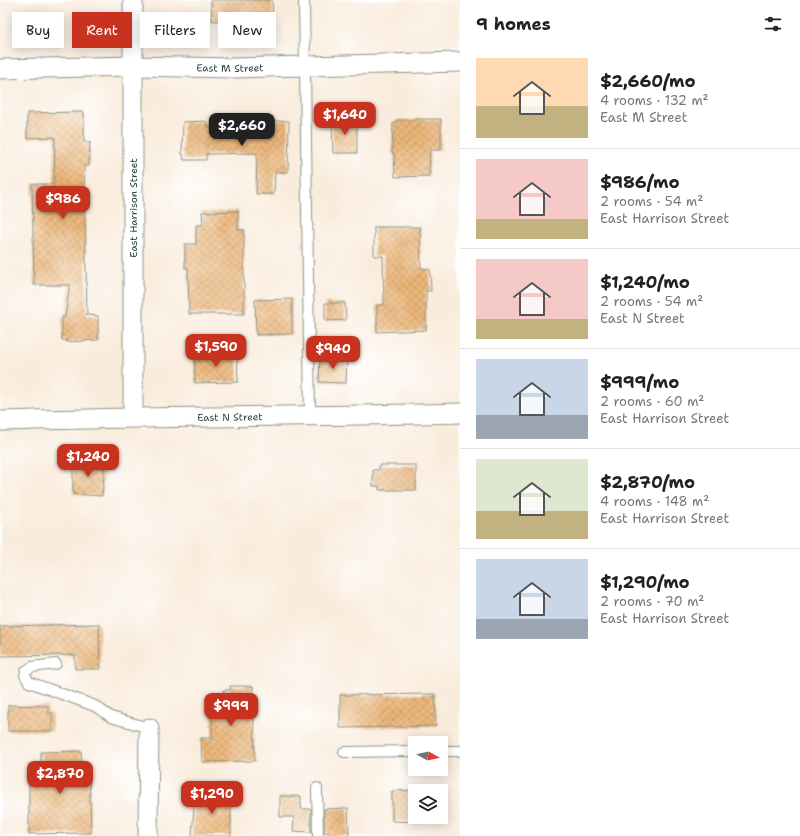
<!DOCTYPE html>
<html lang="en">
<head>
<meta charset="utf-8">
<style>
	body { margin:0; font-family:"Shantell Sans",sans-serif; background:#f6f6f6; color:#222; height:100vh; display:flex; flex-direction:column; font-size:15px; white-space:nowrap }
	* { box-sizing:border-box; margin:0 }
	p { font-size:13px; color:#767676 }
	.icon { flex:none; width:22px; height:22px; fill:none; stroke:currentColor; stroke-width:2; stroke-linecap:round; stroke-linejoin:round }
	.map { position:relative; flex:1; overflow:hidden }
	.details { display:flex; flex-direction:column; background:#fff; width:340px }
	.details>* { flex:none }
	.banner { position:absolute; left:12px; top:12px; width:380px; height:36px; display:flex; gap:8px }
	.needle { width:26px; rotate:98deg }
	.fabs { position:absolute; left:408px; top:736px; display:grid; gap:8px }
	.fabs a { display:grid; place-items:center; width:40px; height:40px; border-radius:0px; background:#fff; box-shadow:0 2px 10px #0003; font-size:20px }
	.price { position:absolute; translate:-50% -34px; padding:0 9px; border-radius:8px; background:#c8321e; color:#fff; font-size:13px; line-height:26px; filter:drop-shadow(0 1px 2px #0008) }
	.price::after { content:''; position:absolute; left:50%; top:24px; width:12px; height:9px; margin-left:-6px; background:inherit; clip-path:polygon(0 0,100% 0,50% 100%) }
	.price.on { background:#222; color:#fff }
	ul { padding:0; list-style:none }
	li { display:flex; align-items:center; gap:12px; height:100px; padding:0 16px }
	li+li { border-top:1px solid #e0e0e0 }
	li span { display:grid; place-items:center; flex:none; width:112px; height:80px; border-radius:0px; color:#555 }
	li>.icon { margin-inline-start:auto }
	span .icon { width:48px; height:48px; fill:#fffc; stroke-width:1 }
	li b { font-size:17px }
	h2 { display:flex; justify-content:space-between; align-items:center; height:48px; padding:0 16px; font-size:17px }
	.tag { padding:0 14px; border-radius:0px; background:#fff; box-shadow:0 2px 10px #0003; font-size:14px; line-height:36px }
	.tag.on { background:#c8321e; color:#fff }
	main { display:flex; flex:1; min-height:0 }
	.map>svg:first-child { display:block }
	.building { fill:url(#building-cross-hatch) }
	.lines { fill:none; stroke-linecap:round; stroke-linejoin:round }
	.lane-casing { stroke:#8c9488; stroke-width:12 }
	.street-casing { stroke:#8c9488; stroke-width:21 }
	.lane { stroke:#fff; stroke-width:10 }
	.street { stroke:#fff; stroke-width:19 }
	.labels { text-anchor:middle; stroke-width:3; stroke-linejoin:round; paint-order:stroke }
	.street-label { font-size:10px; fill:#1f3d34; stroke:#fff }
</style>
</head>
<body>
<main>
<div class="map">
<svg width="460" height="836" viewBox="0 0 460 836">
	<defs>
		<pattern id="building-cross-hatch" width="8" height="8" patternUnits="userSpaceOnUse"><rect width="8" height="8" fill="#edb77a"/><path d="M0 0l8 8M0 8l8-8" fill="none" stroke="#bf9665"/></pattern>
	</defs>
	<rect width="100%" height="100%" fill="#fff"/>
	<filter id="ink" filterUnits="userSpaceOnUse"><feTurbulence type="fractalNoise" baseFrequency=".025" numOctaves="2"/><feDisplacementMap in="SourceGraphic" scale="8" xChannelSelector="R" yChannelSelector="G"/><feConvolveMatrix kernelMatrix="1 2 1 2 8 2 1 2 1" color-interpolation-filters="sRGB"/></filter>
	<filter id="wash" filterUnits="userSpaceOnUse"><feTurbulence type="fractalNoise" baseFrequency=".012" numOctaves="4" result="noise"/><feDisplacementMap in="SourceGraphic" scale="16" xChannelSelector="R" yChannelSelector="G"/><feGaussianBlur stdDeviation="0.9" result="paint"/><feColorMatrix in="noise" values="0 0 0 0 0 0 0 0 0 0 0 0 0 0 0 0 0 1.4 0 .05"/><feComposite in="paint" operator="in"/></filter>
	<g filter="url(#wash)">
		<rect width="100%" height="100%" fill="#f9ecdc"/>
		<g id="blocks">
			<g class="building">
				<polygon points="211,0 272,0 273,19 212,21"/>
				<polygon points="84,112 84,142 90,142 89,166 84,166 87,315 98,316 98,340 66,342 67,340 62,340 62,317 65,317 70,285 34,285 32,184 54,184 55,137 27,138 27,113"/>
				<polygon points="332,119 352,119 352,123 357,123 357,153 333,153"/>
				<polygon points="416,119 441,119 441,150 430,150 429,176 395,177 394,153 392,153 393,123 396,123 396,120 416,120"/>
				<polygon points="206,121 206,127 269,127 269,121 289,121 288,172 275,172 274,194 256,194 257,153 206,154 206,160 184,160 183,154 182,154 183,122"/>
				<polygon points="238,211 238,230 244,230 244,314 189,314 188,268 185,268 185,244 196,244 196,225 203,225 202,212"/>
				<polygon points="374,227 420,227 421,268 430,270 431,291 426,291 426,330 377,332 377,305 384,305 383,256 374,256"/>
				<polygon points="292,299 292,334 256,335 255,300"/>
				<polygon points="325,303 345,303 346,320 325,321"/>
				<polygon points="237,352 238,382 195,383 194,353"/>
				<polygon points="320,356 347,357 346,383 319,382"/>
				<polygon points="73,461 105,462 102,496 73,494"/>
				<polygon points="379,465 416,465 416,490 379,490 379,486 373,486 373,470 379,470"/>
				<polygon points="99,624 100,669 75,669 75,655 0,656 0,626"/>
				<polygon points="230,686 253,686 255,761 202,762 201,738 212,738 212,694 224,694 223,690 230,690"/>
				<polygon points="435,694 436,726 340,728 340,695"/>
				<polygon points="8,705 48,706 48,713 52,713 52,731 8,731"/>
				<polygon points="81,751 82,765 89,764 91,833 29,834 29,764 41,764 41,752"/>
				<polygon points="421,790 415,791 415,817 421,817 421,822 392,821 392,791"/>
				<polygon points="195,793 231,793 231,836 192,836"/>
				<polygon points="280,796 301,796 301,809 311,809 311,832 293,831 294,817 280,817"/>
				<polygon points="348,808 349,836 329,836 328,832 324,832 324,809"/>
			</g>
		</g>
	</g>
	<g filter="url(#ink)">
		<use href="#blocks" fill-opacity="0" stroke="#8c9488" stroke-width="1"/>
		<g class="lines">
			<g class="lane-casing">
				<g id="lane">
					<polyline points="304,0 310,417"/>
					<polyline points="56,664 32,667 26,671 25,675 29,682 95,706 111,717 149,728"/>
					<polyline points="441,751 460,751"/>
					<polyline points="344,752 415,751"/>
					<polyline points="317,788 318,836"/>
				</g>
			</g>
			<g class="street-casing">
				<g id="street">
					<polyline points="133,0 133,417"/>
					<path id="s1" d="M0 69 133 66 234 68 460 62"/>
					<path id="s2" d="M0 421C153 416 307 417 460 413"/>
					<polyline points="148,836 149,728"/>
				</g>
			</g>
			<use href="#lane" class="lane"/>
			<use href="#street" class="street"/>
		</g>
	</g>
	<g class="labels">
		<g class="street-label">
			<text dy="4" stroke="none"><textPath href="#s1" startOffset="230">East M Street</textPath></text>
			<text transform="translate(133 208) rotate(-90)" y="4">East Harrison Street</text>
			<text dy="4" stroke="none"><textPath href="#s2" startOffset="230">East N Street</textPath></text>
		</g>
	</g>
</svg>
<div class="fabs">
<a><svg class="needle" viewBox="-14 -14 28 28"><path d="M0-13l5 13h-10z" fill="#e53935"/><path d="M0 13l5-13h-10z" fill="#767676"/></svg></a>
<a><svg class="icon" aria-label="layers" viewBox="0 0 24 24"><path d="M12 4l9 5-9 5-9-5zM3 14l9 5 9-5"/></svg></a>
</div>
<b class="price" style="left:345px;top:136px">$1,640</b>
<b class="price on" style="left:242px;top:147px">$2,660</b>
<b class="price" style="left:63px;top:220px">$986</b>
<b class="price" style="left:216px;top:368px">$1,590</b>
<b class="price" style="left:333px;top:370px">$940</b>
<b class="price" style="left:88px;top:478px">$1,240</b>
<b class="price" style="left:231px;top:727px">$999</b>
<b class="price" style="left:60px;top:795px">$2,870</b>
<b class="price" style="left:212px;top:815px">$1,290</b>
<div class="banner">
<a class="tag">Buy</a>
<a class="tag on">Rent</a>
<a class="tag">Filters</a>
<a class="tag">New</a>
</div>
</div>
<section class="details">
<h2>9 homes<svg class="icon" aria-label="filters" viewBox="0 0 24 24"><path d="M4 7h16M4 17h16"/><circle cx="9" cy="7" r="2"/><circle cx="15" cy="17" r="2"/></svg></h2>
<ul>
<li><span style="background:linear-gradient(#ffd9b3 60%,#c2b280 0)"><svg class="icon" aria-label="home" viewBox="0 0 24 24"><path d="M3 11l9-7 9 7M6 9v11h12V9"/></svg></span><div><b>$2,660/mo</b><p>4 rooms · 132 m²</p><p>East M Street</p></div></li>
<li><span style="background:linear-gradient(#f6c9c9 75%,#c2b280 0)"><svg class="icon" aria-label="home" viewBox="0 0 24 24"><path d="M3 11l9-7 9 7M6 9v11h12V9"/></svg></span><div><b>$986/mo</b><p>2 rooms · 54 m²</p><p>East Harrison Street</p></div></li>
<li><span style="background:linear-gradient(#f6c9c9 75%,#c2b280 0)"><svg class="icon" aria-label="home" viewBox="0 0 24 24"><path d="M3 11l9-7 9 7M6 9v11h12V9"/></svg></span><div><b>$1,240/mo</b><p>2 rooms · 54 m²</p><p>East N Street</p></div></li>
<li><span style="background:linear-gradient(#c9d6e8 70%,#9aa5b1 0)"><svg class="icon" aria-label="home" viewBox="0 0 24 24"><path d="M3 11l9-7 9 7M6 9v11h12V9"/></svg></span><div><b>$999/mo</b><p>2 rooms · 60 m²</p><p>East Harrison Street</p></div></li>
<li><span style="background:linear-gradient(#dfe7d0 65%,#c2b280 0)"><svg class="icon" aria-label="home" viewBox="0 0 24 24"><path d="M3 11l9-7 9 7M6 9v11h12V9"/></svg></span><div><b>$2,870/mo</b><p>4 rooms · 148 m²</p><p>East Harrison Street</p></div></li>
<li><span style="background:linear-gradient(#c9d6e8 75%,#9aa5b1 0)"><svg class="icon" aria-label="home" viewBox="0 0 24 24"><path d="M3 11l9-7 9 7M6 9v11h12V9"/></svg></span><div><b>$1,290/mo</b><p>2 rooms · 70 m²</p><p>East Harrison Street</p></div></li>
</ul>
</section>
</main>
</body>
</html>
